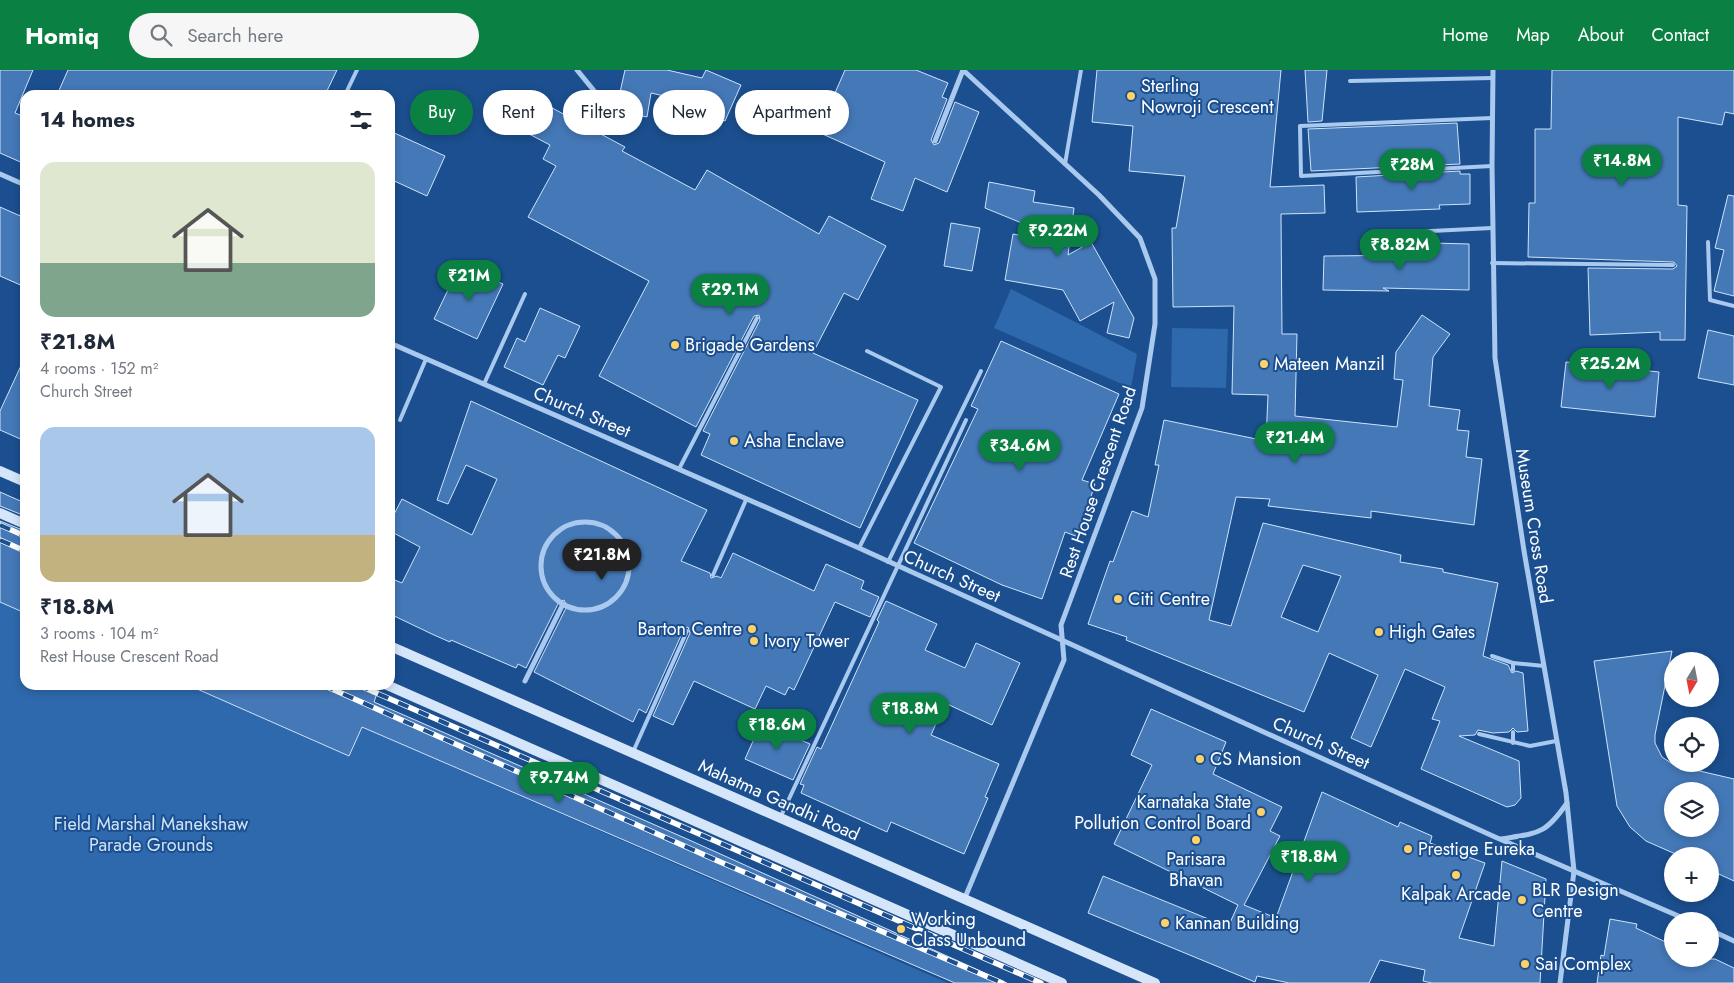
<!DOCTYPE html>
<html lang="en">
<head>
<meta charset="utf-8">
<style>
	body { margin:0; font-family:Jost,sans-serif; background:#f6f6f7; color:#1f2937; height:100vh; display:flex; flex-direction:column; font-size:19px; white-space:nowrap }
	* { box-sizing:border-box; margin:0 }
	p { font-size:16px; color:#747a83 }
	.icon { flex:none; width:28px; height:28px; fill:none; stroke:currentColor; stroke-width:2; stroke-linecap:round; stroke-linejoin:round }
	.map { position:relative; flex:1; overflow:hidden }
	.sheet { position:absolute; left:20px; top:20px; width:375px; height:600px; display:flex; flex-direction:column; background:#fff; border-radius:15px; box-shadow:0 2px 8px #0003 }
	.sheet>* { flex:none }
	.top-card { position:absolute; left:410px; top:20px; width:475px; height:45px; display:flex; gap:10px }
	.needle { width:32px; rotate:190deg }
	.tools { position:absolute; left:1664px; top:582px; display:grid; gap:10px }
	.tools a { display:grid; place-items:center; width:55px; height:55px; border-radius:50%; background:#fff; box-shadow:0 2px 8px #0003; font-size:25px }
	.price { position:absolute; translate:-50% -42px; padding:0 11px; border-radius:18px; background:#0b8043; color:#fff; font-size:16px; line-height:32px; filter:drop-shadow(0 1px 2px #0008) }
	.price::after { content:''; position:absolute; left:50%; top:30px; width:15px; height:11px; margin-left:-8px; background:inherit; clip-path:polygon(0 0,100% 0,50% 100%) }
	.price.current { background:#222; color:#fff }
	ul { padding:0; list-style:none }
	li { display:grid; align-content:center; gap:10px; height:265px; padding:0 20px }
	li span { display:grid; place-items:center; height:155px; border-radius:15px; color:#555 }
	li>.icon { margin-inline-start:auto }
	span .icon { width:90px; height:90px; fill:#fffc; stroke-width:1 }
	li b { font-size:21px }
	h2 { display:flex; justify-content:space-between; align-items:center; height:60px; padding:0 20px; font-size:21px }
	.chip { padding:0 18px; border-radius:22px; background:#fff; box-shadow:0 2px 8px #0003; font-size:18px; line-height:45px }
	.chip.current { background:#0b8043; color:#fff }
	header { display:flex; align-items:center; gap:30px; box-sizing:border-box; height:70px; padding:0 25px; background:#0b8043; color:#fff }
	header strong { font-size:24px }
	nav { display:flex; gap:28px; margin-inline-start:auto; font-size:18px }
	.search { width:350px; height:45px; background:#f6f6f7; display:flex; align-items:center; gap:12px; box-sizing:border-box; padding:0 18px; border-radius:28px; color:#747a83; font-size:19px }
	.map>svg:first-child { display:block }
	.green { fill:#2e69ad }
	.building { fill:#4478b7; stroke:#cfe3fa; fill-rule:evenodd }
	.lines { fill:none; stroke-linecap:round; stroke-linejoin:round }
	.lane { stroke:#a9c9ee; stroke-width:4 }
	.street { stroke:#a9c9ee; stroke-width:5 }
	.secondary { stroke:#d6e6fa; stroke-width:10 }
	.rail-casing { stroke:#fff; stroke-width:5.5 }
	.rail { stroke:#1b4f8f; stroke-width:4; stroke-dasharray:11; stroke-linecap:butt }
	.poi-dot { fill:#ffd166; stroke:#1b4f8f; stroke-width:2 }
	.labels { text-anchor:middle; stroke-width:4; stroke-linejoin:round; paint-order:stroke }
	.poi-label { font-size:18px; fill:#fff; stroke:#1b4f8f; text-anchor:start }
	.street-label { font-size:18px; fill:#fff; stroke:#1b4f8f }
	.park-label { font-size:18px; fill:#cfe3fa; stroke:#1b4f8f }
</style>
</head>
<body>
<header>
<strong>Homiq</strong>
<div class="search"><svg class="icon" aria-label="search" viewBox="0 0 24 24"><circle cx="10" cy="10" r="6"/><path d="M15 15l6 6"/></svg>Search here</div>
<nav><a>Home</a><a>Map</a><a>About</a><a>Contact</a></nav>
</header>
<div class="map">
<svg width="1734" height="913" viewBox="0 0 1734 913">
	<rect width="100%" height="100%" fill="#1b4f8f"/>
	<g class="green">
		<polygon points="1011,219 1137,284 1131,318 994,258"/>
		<polygon points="1172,258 1228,259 1226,318 1171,317"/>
		<polygon points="0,532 25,543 25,615 188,615 349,686 362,657 948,913 0,913"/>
	</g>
	<g class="building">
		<polygon points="0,0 33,0 15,43 25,47 25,94 0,83"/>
		<polygon points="68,0 337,0 325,25 57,25"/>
		<polygon points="625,0 667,0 702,8 706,0 741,15 725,51 689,35 691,32 651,23 647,47 616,40"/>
		<polygon points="845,0 916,0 948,13 942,27 947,29 931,70 934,75 939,73 955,32 979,42 947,122 915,108 903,141 871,129 885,92 818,62"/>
		<path d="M1097 0H1281L1270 117 1324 115 1325 143 1281 144 1282 264H1297L1295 346 1397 357 1403 310 1394 309 1396 282 1422 245 1450 264 1433 287 1429 336 1460 340 1457 360 1469 361 1466 387 1482 389 1474 455 1371 441V448L1268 436 1270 429 1236 427 1209 550 1231 556 1263 453 1401 485 1400 492 1443 499V502L1498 513 1483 586 1508 595 1512 603 1516 601 1523 603 1528 661 1517 662 1513 658 1509 662 1493 663 1478 660 1475 665 1459 666 1519 691 1521 728 1515 735 1507 737 1421 699 1440 651 1432 649 1445 617 1405 599 1371 677 1351 668 1378 605 1329 583 1304 642 1126 570 1127 567 1088 554 1110 491 1113 492 1132 441 1148 447 1159 395H1155L1164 350 1266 371 1268 325 1232 324 1234 236 1173 237 1172 158H1176L1185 106 1129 101 1133 56 1092 52ZM1303 495 1341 506 1318 562 1281 547Z"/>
		<polygon points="1305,0 1327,0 1322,51 1308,52"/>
		<polygon points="1552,0 1734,0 1734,44 1725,42 1722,55 1678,47 1678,135 1687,136 1685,270 1660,270 1660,262 1590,265 1588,198 1673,199 1677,196 1674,192 1528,187 1529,133 1535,133 1535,59 1551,59"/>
		<polygon points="528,25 625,77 622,81 695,120 707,100 819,164 829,146 886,176 858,230 844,223 813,283 918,330 860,458 701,385 710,364 703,361 760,250 759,245 754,246 696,357 599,306 649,211 528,147 556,96 543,89 550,75 512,55"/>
		<polygon points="1457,53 1460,94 1311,101 1308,59"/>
		<polygon points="390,61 445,86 427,126 390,109"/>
		<polygon points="1460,101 1460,104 1470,104 1470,134 1439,135 1440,139 1357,142 1356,107"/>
		<polygon points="989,112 1035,121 1033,132 1074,138 1068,185 1091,172 1134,248 1129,268 1107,263 1114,232 1080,251 1063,220 1005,210 1013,164 1044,170 1046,163 985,138"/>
		<polygon points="1728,125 1734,126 1734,226 1714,221 1724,180 1715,178"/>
		<polygon points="0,137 25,148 25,217 0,206"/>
		<polygon points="951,153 980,158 972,201 944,196"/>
		<polygon points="1433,173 1469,174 1469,220 1383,218 1389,221 1323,220 1324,186 1433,185"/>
		<polygon points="460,195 503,214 477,269 434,249"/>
		<polygon points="540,238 580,256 565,288 558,285 543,315 504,297 517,268 525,272"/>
		<polygon points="1708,260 1734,266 1734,315 1698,308"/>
		<polygon points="1001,271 1119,324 1082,410 1095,414 1078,467 1065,462 1042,529 1002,515 914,473 978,339 971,336"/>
		<polygon points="25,287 25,371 0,360 0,341"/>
		<polygon points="1566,292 1659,302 1655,347 1561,337"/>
		<polygon points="471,331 707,440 681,491 710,503 711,508 717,506 721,508 733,483 814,521 826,494 864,511 861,519 879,527 870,547 835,532 794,620 789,617 785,625 766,616 755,639 694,611 673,655 653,646 690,563 688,557 684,559 646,643 639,639 633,652 534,602 567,536 564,530 559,532 526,598 518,594 516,598 451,570 450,572 434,565 390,544 390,508 402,513 420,477 390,461 390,452 402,429 472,465 497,409 466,395 448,434 437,430"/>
		<polygon points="0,422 25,433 25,446 0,436"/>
		<polygon points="0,451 25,461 25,543 0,532"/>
		<polygon points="886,531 937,554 925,580 965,598 976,573 1020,593 992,655 945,633 931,665 999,694 985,727 988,728 964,784 891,752 887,762 801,723 804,715 800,714 817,677 821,679 879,552 877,550"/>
		<path d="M1672 581 1655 665V673L1662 687 1674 695 1734 709V811L1710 800V786H1680L1646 771 1630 757 1617 736 1594 591ZM1672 721H1710V759H1672Z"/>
		<polygon points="188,615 380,615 374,632 687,769 1007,913 955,913 362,657 349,686"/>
		<polygon points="1151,639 1226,672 1213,704 1282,737 1270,761 1280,766 1244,835 1276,848 1322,722 1398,757 1400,752 1432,766 1430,773 1485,793 1459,868 1494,876 1502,791 1546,809 1540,913 1432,913 1423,911 1425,900 1380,890 1369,913 1289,913 1257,906 1255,912 1088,843 1103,806 1228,857 1238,835 1114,774 1152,695 1131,685"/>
		<polygon points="761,653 810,674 793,710 745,689"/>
		<polygon points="1610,849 1637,854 1636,858 1672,875 1672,889 1715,889 1734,898 1734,913 1597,913 1601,885 1604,886"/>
	</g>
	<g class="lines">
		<g class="lane">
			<polyline points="1350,11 1493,8"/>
			<polyline points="345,25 357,0"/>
			<polyline points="1065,94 1081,0"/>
			<polyline points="1492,96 1301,106 1300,56 1492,48"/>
			<polyline points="1370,164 1492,158"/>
			<polyline points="1708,172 1710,230 1734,236"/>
			<polyline points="1492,193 1673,195"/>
			<polyline points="484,314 525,224"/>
			<polyline points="400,350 426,289"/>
			<polyline points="679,399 757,248"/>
			<polyline points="859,478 941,317 867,281"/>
			<polyline points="888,492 981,301"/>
			<polyline points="713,505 746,430"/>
			<polyline points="1492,586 1513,593"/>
			<polyline points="1513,600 1513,593 1544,596"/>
			<polyline points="1479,664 1530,676 1556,671"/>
			<polyline points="1513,673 1513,662"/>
			<polyline points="633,682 687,561"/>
			<polyline points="781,746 966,350"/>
		</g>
		<g class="street">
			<polyline points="577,0 604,33"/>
			<polyline points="963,0 1099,125 1140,168 1155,209 1155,254 1142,338 1061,555 1064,590 964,830"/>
			<polyline points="1493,0 1492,96 1495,288 1524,481 1566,723 1574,801 1560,913"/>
			<polyline points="935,71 963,0"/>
			<polyline points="0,104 25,115"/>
			<polyline points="390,273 859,478 1495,767 1690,851"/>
			<circle cx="585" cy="496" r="44"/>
			<polyline points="525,611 563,534"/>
			<path d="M1501 769C1538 763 1545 765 1567 733"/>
			<polyline points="1710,860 1734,871"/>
		</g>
		<g class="secondary">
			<polyline points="0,401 25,412"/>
			<polyline points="0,443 25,454"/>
			<polyline points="390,576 1155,913"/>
			<polyline points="387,615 1062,913"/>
		</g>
		<g class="rail-casing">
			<g id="rail">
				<polyline points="0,455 25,466"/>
				<polyline points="0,470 25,481"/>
				<polyline points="323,615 718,791 1002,913"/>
				<polyline points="358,615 1041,913"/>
			</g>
		</g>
		<use href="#rail" class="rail"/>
	</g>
	<g class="poi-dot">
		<circle cx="1131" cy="26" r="5"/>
		<circle cx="675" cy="275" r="5"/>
		<circle cx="1264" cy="294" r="5"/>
		<circle cx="734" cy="371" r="5"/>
		<circle cx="1118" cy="529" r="5"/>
		<circle cx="752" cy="559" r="5"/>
		<circle cx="1379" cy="562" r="5"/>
		<circle cx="754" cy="571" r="5"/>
		<circle cx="1200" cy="689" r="5"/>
		<circle cx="1261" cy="742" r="5"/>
		<circle cx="1196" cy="770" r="5"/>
		<circle cx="1408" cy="779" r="5"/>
		<circle cx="1456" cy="805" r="5"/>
		<circle cx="1522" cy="830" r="5"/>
		<circle cx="1165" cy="853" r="5"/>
		<circle cx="901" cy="859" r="5"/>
		<circle cx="1525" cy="894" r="5"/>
	</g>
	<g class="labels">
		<g class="poi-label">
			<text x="1141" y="22">Sterling<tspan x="1141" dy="21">Nowroji Crescent</tspan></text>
			<text x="685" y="281">Brigade Gardens</text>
			<text x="1274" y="300">Mateen Manzil</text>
			<text x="744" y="377">Asha Enclave</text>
			<text x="1128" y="535">Citi Centre</text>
			<text x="742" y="565" text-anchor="end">Barton Centre</text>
			<text x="1389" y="568">High Gates</text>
			<text x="764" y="577">Ivory Tower</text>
			<text x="1210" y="695">CS Mansion</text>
			<text x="1251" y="738" text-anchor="end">Karnataka State<tspan x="1251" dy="21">Pollution Control Board</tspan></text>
			<text x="1418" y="785">Prestige Eureka</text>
			<text x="1196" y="795" text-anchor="middle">Parisara<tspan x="1196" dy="21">Bhavan</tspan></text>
			<text x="1532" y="826">BLR Design<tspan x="1532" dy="21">Centre</tspan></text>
			<text x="1456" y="830" text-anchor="middle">Kalpak Arcade</text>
			<text x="911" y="855">Working<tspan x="911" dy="21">Class Unbound</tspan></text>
			<text x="1175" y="859">Kannan Building</text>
			<text x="1535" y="900">Sai Complex</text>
		</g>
		<g class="street-label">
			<text transform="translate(582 342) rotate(23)" y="6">Church Street</text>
			<text transform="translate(1098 412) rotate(-71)" y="6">Rest House Crescent Road</text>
			<text transform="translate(1534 456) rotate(81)" y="6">Museum Cross Road</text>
			<text transform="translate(952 506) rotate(24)" y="6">Church Street</text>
			<text transform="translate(1321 673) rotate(24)" y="6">Church Street</text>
			<text transform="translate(779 730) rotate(24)" y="6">Mahatma Gandhi Road</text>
		</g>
		<g class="park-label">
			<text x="151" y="760">Field Marshal Manekshaw<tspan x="151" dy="21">Parade Grounds</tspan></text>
		</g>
	</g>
</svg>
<div class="tools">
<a><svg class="needle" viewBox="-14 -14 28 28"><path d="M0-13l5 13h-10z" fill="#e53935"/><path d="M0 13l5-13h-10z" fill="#747a83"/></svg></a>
<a><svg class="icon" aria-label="locate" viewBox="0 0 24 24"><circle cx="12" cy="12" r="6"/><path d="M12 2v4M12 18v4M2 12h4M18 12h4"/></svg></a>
<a><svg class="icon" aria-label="layers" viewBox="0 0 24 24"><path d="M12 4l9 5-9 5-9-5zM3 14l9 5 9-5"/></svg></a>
<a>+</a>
<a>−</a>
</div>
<b class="price" style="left:1622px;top:117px">₹14.8M</b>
<b class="price" style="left:1412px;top:121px">₹28M</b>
<b class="price" style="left:1058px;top:187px">₹9.22M</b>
<b class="price" style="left:1400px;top:201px">₹8.82M</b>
<b class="price" style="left:469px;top:232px">₹21M</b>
<b class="price" style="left:730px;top:246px">₹29.1M</b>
<b class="price" style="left:1610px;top:320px">₹25.2M</b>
<b class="price" style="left:1295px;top:394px">₹21.4M</b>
<b class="price" style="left:1020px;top:402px">₹34.6M</b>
<b class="price current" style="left:602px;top:511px">₹21.8M</b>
<b class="price" style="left:910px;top:665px">₹18.8M</b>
<b class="price" style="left:777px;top:681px">₹18.6M</b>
<b class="price" style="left:559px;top:734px">₹9.74M</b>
<b class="price" style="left:1309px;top:813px">₹18.8M</b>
<div class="top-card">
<a class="chip current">Buy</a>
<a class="chip">Rent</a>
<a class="chip">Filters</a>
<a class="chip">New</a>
<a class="chip">Apartment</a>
</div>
<section class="sheet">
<h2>14 homes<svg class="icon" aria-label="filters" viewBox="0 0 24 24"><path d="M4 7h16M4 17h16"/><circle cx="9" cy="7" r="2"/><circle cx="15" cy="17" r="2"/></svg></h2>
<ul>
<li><span style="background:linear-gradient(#dfe7d0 65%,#7fa58c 0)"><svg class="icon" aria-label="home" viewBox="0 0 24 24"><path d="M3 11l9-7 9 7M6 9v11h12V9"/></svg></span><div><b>₹21.8M</b><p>4 rooms · 152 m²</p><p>Church Street</p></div></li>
<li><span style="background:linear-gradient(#a9c7e8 70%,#c2b280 0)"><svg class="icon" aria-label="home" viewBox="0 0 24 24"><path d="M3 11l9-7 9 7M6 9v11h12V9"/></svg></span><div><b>₹18.8M</b><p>3 rooms · 104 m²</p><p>Rest House Crescent Road</p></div></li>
</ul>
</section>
</div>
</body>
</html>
